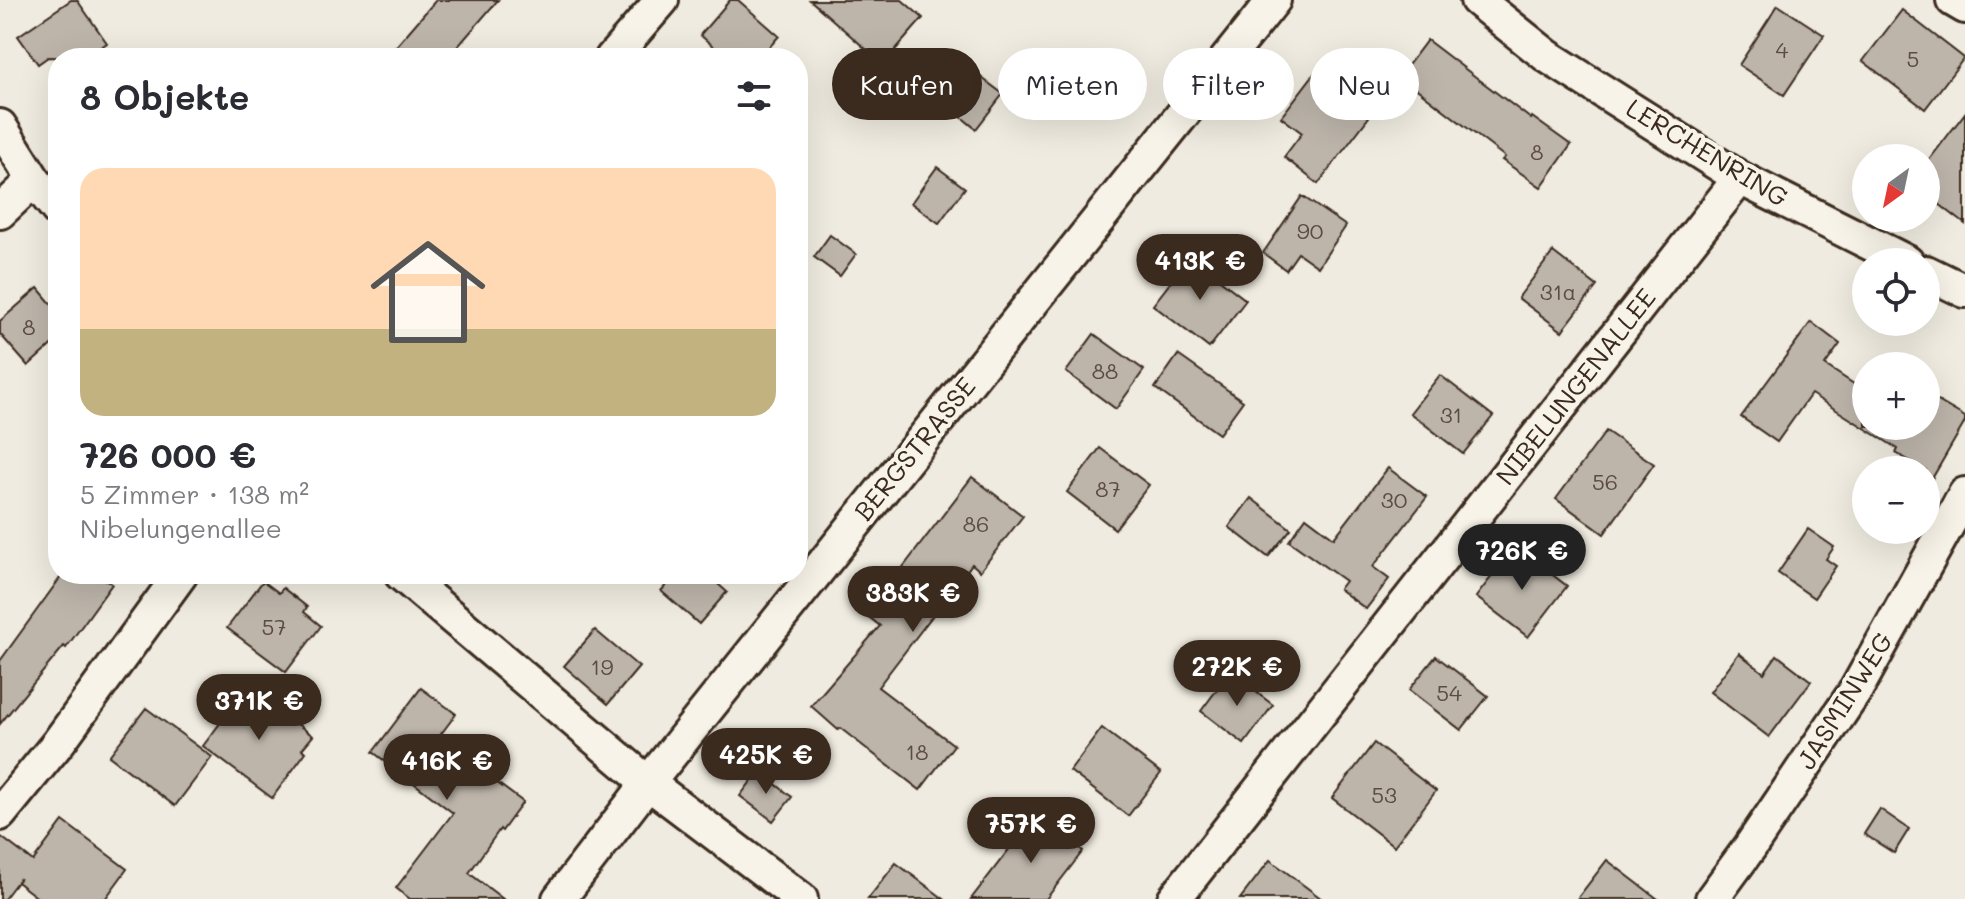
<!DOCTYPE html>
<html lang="de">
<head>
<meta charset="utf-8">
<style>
	body { margin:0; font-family:Mali,sans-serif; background:#f2f2f3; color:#2b2b33; height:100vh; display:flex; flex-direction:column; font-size:30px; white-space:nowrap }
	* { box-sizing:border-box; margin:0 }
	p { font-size:26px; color:#7c7c81 }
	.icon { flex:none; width:44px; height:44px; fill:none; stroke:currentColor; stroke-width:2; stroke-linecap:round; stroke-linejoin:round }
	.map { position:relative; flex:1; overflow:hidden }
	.panel { position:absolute; left:48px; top:48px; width:760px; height:536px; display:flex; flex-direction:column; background:#fff; border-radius:32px; box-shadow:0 8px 32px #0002 }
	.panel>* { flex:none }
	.guide { position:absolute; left:832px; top:48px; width:760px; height:72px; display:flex; gap:16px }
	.needle { width:52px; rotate:213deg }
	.buttons { position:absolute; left:1852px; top:144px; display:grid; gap:16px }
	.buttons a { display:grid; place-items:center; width:88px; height:88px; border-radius:50%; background:#fff; box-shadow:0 8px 32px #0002; font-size:40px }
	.price { position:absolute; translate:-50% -68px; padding:0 18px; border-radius:28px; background:#3b2a1e; color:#fff; font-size:26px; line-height:52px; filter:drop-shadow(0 2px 4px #0008) }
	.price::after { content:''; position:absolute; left:50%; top:48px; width:24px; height:18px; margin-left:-12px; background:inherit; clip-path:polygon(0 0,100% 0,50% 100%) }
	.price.active { background:#222; color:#fff }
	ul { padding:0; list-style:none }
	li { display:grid; align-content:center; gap:16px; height:424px; padding:0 32px }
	li span { display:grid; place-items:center; height:248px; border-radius:24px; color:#555 }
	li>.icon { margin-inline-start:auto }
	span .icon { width:144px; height:144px; fill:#fffc; stroke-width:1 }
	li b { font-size:34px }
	h2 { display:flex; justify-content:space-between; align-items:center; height:96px; padding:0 32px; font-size:34px }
	.chip { padding:0 28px; border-radius:36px; background:#fff; box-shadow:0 8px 32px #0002; font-size:28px; line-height:72px }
	.chip.active { background:#3b2a1e; color:#fff }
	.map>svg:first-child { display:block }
	.building { fill:#bdb5aa; stroke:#3b2a1e; stroke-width:2 }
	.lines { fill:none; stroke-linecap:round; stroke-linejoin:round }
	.minor-casing { stroke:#3b2a1e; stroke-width:38 }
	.minor { stroke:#f7f3e8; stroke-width:32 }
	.labels { text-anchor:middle; stroke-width:8; stroke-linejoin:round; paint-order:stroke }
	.number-label { font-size:22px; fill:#5c4d41 }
	.street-label { font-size:26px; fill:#3b2a1e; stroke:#f7f3e8 }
</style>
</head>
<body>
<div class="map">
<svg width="1965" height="899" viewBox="0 0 1965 899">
	<rect width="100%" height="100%" fill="#efebe0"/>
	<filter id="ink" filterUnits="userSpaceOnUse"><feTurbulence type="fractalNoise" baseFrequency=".0125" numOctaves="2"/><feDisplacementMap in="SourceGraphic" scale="16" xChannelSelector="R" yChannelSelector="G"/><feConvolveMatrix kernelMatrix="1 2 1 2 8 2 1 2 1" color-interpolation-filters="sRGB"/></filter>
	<g filter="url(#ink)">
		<g class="building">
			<polygon points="71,0 77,0 107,43 85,58 48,57 38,64 18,36"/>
			<polygon points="436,0 498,0 448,58 386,58"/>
			<polygon points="730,0 738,0 779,36 760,58 727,58 700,35"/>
			<polygon points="810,0 902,0 923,18 883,64"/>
			<polygon points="1778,5 1824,35 1784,95 1739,65"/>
			<polygon points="1902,10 1964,58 1925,109 1863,61"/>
			<polygon points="1427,40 1531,119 1532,117 1571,145 1541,187 1502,160 1505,157 1400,76"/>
			<polygon points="974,72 1003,94 976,129 948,106"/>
			<polygon points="1314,74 1369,117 1318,184 1284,157 1302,133 1281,117"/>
			<polygon points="1965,113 1965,224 1926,194 1926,164"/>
			<polygon points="937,167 965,188 939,223 911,203"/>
			<polygon points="1302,196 1346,226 1318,267 1298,253 1286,270 1263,253"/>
			<polygon points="830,235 856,254 840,276 814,257"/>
			<polygon points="1553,252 1597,286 1562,331 1518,298"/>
			<polygon points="1190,257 1246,300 1209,348 1153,305"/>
			<polygon points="38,288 58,312 58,339 28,366 0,334 0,321"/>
			<polygon points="1811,322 1840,344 1825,365 1866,392 1866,426 1926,426 1926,394 1965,417 1965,422 1926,489 1926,470 1896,453 1898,449 1811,394 1777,442 1741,417"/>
			<polygon points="1094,334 1144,370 1116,409 1066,372"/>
			<polygon points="1178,355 1243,401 1219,434 1155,388"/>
			<polygon points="1440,375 1493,416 1463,454 1410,413"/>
			<polygon points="1606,431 1654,464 1604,534 1556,499"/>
			<polygon points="1100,448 1149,485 1115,529 1067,492"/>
			<polygon points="1388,468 1427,497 1373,567 1389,579 1366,609 1339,589 1345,581 1289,541 1306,517 1334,538"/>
			<polygon points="972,477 1023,516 980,571 972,564 878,687 954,745 920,790 840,728 838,730 811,706 880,626 860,610 891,569 897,575"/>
			<polygon points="1251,498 1291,529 1268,557 1229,527"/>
			<polygon points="1808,529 1834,547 1826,559 1836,566 1814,598 1778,573"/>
			<polygon points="1515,546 1567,586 1528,637 1476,597"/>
			<polygon points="63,574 97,574 112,584 66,648 64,646 0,724 0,661"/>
			<polygon points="676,574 707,574 727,592 699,624 661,591"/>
			<polygon points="263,581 279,593 283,588 307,607 304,612 321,626 286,672 227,628"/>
			<polygon points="595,630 639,667 608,704 564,666"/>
			<polygon points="1739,653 1764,673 1777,655 1811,681 1769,737 1710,692"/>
			<polygon points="1436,656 1488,696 1461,730 1409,690"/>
			<polygon points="1230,672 1273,705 1244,744 1201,711"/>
			<polygon points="248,686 313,736 302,749 306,752 272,798 203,746"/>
			<polygon points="421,688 456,714 441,734 472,758 469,762 523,802 502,831 500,829 469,873 503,899 410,899 396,888 453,813 373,752"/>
			<polygon points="146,708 212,757 175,806 109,756"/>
			<polygon points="1102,728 1161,773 1128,816 1070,771"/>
			<polygon points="1374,743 1436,791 1394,846 1332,798"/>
			<polygon points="759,771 792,797 773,821 740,796"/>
			<polygon points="1880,809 1909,829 1894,853 1864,834"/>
			<polygon points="1036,814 1083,851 1046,899 971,899"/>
			<polygon points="63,821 127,869 105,899 39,899 17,882 20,878 4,899 0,899 0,836 33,861"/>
			<polygon points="1270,860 1322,899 1240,899"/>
			<polygon points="1607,860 1658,899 1577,899"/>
			<polygon points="896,863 944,899 868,899"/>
		</g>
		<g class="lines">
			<g class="minor-casing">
				<g id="minor">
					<polyline points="1477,0 1547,56 1740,178 1907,262"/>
					<polyline points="1953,0 1965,7"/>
					<polyline points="612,58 662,0"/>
					<polyline points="0,126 34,180 58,210"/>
					<polyline points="0,212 34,180"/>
					<polyline points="1926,272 1965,291"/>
					<polyline points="401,574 648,783 801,899"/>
					<polyline points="0,814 58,743 181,574"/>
					<polyline points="559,899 648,783 1274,0"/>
					<polyline points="1174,899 1740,178"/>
					<polyline points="1712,899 1750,847 1856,690 1965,494"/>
				</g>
			</g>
			<use href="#minor" class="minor"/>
		</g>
	</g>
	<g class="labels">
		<g class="number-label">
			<text x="1782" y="58">4</text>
			<text x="1913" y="67">5</text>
			<text x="1537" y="160">8</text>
			<text x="1310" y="239">90</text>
			<text x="1558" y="300">31a</text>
			<text x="29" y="335">8</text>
			<text x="1105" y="379">88</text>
			<text x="1451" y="423">31</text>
			<text x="1605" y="490">56</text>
			<text x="1108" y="497">87</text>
			<text x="1394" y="508">30</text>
			<text x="976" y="532">86</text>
			<text x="274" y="635">57</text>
			<text x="602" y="675">19</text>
			<text x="1449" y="701">54</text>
			<text x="917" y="760">18</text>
			<text x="1384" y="803">53</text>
		</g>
		<g class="street-label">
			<text transform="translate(1707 153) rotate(31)" y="9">LERCHENRING</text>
			<text transform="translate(1576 387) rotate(-52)" y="9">NIBELUNGENALLEE</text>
			<text transform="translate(915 449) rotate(-51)" y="9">BERGSTRASSE</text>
			<text transform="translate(1845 701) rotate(-58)" y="9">JASMINWEG</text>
		</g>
	</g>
</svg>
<div class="buttons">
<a><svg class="needle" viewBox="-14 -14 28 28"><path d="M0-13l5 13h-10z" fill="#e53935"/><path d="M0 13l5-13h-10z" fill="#7c7c81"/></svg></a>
<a><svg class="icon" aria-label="locate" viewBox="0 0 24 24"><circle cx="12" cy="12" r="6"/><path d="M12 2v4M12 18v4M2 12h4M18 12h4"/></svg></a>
<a>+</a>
<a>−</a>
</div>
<b class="price" style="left:1200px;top:302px">413K €</b>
<b class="price active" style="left:1522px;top:592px">726K €</b>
<b class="price" style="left:913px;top:634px">383K €</b>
<b class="price" style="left:1237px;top:708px">272K €</b>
<b class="price" style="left:259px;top:742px">371K €</b>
<b class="price" style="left:766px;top:796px">425K €</b>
<b class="price" style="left:447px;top:802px">416K €</b>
<b class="price" style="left:1031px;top:865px">757K €</b>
<div class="guide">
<a class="chip active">Kaufen</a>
<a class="chip">Mieten</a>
<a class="chip">Filter</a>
<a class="chip">Neu</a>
</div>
<section class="panel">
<h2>8 Objekte<svg class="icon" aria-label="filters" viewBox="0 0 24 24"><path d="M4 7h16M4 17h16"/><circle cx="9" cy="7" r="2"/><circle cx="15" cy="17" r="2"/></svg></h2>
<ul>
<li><span style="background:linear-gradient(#ffd9b3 65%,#c2b280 0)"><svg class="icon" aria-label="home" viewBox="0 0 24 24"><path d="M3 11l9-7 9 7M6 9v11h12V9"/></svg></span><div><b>726 000 €</b><p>5 Zimmer · 138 m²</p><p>Nibelungenallee</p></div></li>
</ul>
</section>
</div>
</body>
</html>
